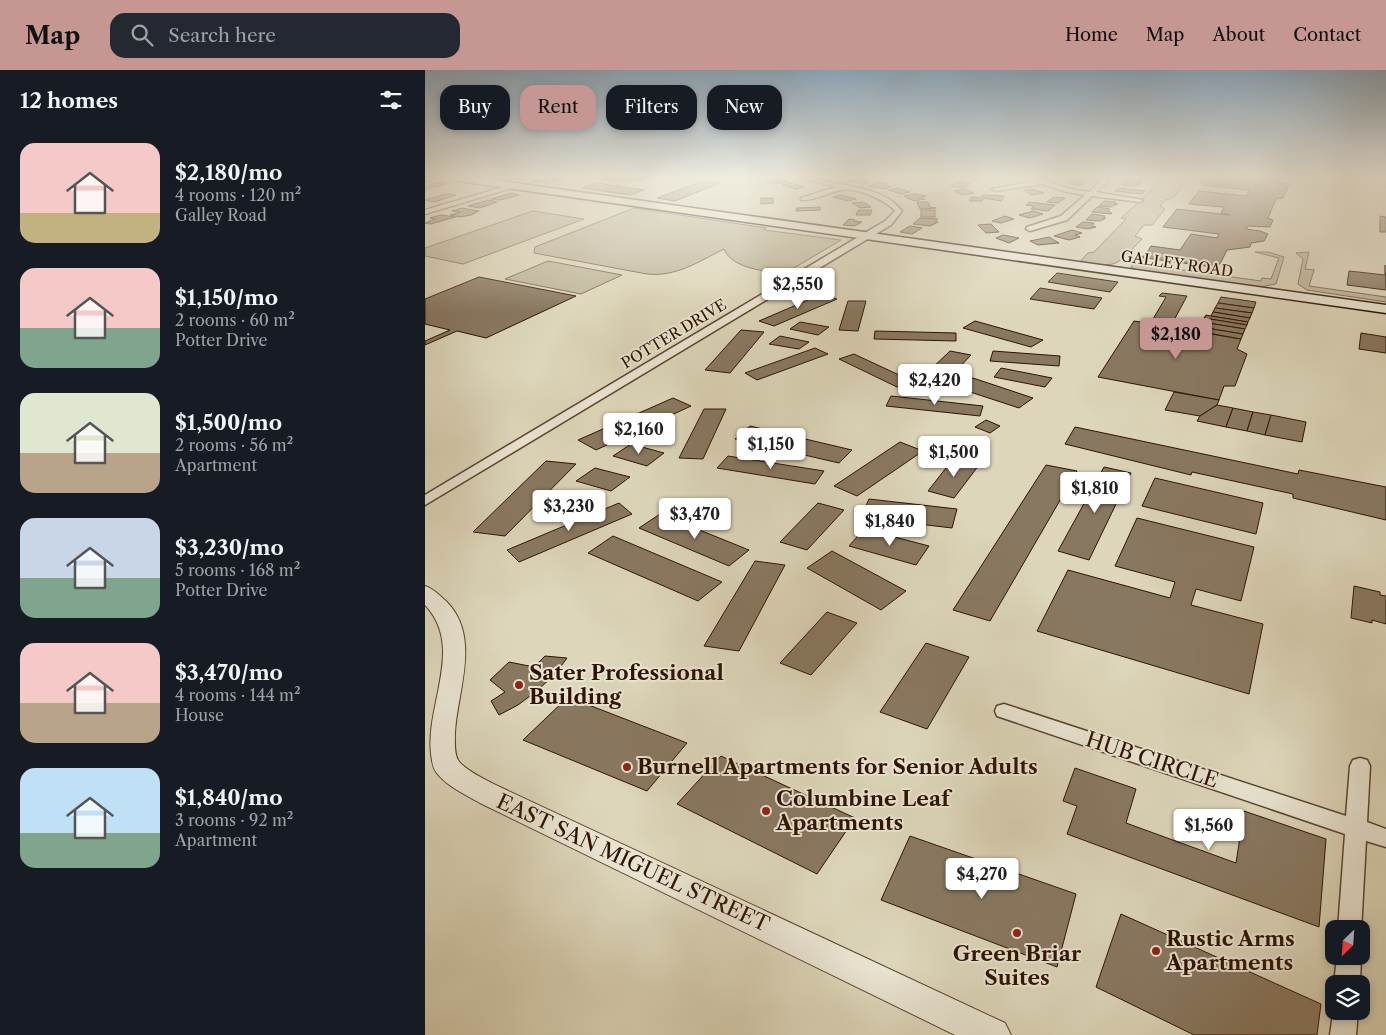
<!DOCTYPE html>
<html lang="en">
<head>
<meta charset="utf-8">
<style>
	body { margin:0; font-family:"Libre Caslon Text",serif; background:#242831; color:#f1f3f6; height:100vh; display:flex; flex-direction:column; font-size:19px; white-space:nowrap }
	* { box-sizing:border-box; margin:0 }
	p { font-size:16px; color:#9ea1a6 }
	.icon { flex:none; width:28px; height:28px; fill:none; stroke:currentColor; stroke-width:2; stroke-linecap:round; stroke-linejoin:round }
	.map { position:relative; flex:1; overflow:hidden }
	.panel { display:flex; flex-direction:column; background:#171b24; width:425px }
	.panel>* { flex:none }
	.banner { position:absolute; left:15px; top:15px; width:475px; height:45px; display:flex; gap:10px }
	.needle { width:32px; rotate:205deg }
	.fabs { position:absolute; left:900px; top:850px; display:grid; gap:10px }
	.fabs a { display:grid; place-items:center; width:45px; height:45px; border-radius:10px; background:#171b24; box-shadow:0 2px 8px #0003; font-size:25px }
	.price { position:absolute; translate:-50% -42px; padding:0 11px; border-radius:5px; background:#fff; color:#222; font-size:16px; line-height:32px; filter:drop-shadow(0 1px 2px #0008) }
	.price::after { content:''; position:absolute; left:50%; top:30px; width:15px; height:11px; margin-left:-8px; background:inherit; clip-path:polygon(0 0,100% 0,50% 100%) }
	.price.active { background:#c59692; color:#111 }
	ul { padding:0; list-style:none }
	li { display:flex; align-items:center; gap:15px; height:125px; padding:0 20px }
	li span { display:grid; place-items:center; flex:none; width:140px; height:100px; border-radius:15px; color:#555 }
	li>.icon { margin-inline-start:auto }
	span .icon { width:60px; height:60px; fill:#fffc; stroke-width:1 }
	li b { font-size:21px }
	h2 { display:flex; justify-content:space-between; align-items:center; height:60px; padding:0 20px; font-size:21px }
	.pill { padding:0 18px; border-radius:15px; background:#171b24; box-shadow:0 2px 8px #0003; font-size:18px; line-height:45px }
	.pill.active { background:#c59692; color:#111 }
	header { display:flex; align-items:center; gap:30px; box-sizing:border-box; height:70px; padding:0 25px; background:#c59692; color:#111 }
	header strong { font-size:24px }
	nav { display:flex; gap:28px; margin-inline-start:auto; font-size:18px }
	.search { width:350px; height:45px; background:#242831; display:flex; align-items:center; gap:12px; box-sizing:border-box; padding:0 18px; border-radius:15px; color:#9ea1a6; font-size:19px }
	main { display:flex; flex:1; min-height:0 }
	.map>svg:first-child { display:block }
	.green { fill:#bfb59a; stroke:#77644d }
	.building { fill:#897861; stroke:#2f1300 }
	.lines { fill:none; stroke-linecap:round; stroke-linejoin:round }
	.minor-casing { stroke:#5a442e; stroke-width:3 }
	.tertiary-casing { stroke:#5a442e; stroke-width:2 }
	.secondary-casing { stroke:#2f1300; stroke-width:3 }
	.minor { fill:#e9e4d2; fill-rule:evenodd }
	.tertiary { fill:#e9e4d2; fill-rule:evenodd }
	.secondary { fill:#e9e4d2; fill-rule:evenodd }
	.poi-dot { fill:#8f2418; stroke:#e9e4d2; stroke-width:2 }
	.labels { text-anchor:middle; stroke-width:4; stroke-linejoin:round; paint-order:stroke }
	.far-street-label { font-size:15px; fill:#2f1300; stroke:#e9e4d2 }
	.near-poi-label { font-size:21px; font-weight:bold; fill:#2f1300; stroke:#e9e4d2; text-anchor:start }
	.near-street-label { font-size:21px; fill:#2f1300; stroke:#e9e4d2 }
</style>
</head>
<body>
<header>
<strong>Map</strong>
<div class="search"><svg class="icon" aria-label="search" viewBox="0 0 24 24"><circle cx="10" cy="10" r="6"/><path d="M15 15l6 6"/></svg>Search here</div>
<nav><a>Home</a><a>Map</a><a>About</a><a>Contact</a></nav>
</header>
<main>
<section class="panel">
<h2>12 homes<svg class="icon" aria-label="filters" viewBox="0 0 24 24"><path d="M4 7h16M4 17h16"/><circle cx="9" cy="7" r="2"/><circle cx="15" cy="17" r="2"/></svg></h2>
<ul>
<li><span style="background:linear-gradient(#f6c9c9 70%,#c2b280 0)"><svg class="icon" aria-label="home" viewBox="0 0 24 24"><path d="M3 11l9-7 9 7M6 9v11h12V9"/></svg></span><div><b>$2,180/mo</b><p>4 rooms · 120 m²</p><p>Galley Road</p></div></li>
<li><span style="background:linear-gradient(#f6c9c9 60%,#7fa58c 0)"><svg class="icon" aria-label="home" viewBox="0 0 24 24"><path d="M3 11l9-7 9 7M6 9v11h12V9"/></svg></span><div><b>$1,150/mo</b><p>2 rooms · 60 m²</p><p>Potter Drive</p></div></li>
<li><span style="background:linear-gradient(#dfe7d0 60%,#b9a48a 0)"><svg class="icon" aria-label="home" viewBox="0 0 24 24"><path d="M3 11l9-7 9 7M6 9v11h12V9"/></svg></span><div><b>$1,500/mo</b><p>2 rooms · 56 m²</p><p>Apartment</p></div></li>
<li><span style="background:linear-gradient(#c9d6e8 60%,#7fa58c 0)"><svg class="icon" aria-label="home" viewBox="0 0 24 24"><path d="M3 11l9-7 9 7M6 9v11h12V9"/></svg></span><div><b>$3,230/mo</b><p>5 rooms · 168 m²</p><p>Potter Drive</p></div></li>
<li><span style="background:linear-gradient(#f6c9c9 60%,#b9a48a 0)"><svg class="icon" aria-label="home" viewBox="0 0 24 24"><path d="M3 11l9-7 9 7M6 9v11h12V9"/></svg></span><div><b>$3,470/mo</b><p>4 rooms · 144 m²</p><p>House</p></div></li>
<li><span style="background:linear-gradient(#bfe0f5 65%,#7fa58c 0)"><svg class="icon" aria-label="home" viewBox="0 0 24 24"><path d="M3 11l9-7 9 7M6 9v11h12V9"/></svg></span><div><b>$1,840/mo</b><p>3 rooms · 92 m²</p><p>Apartment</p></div></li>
</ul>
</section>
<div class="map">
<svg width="961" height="965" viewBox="0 0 961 965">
	<rect width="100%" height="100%" fill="#ddd6ba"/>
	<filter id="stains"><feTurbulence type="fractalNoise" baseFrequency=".004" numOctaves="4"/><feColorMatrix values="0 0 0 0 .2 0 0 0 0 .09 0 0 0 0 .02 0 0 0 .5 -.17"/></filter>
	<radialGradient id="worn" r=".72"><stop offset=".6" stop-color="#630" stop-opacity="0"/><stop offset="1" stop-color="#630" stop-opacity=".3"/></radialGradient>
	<g class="green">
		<path d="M737 108H765L748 128 740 130 735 136 740 139 727 155H719L710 166 717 169C690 196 695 198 655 192L663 183 669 182 701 149 696 148 719 127Z"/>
		<path d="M209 138 341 158 339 160 416 170 359 204C341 201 307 199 299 179 273 192 251 207 222 204L109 183 110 177Z"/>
		<polygon points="108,141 159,149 38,194 0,186 0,178"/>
		<polygon points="830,182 843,182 859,187 851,214 834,217 714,201 706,197 713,187 720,188 718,192 724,193 723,195 836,211 837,208 846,209 854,188"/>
		<polygon points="884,182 880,199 889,200 884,216 961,227 961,232 882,220 873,214 878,189 871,183"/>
		<polygon points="123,191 197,205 156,224 80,209"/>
	</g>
	<g class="building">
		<polygon points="116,108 139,108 123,113 107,111"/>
		<polygon points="171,108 222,108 217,111 169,109"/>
		<polygon points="355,108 363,112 348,114 340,111"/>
		<polygon points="777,108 860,108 856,109 855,112 864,114 858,128 851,129 843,148 848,150 845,157 823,156 821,159 835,161 843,164 839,171 826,173 825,177 802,180 795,194 781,196 713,187 720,186 726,176 755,180 766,164 792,168 794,164 738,157 752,139 805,145 796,143 799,137 764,134 774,121 822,126 824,120 777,115 779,111 775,111"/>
		<polygon points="430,109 442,110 439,111 445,112 438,114 422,111"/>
		<polygon points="648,109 659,110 658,112 660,112 656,115 643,114"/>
		<polygon points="701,110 717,112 714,115 708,116 697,115"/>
		<polygon points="278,111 295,113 250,131 232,128"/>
		<polygon points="535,111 545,113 539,118 526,116"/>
		<polygon points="13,113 21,114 0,119 0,116"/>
		<polygon points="172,113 219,120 205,125 158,118"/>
		<polygon points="366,113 379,117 371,119 357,115"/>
		<polygon points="454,113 462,114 459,115 466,117 459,119 444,116"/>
		<polygon points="473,118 485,122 476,124 464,120"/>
		<polygon points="693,118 720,121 717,124 690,121"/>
		<polygon points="540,119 549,123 537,125 529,121"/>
		<polygon points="608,119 619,123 606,125 599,120"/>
		<polygon points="86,123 94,125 75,130 66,129"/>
		<polygon points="21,124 31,125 9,132 0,130"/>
		<polygon points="490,124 501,126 496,127 500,129 489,131 479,126"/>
		<polygon points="416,125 431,129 423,131 408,127"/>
		<polygon points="558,125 579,126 576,131 559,128 557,131 544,131 547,127 556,128"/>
		<polygon points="629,127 640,128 633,133 622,132"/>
		<polygon points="336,128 348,128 348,133 336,134"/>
		<polygon points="63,130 72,132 55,138 43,136"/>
		<polygon points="679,131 691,132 689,134 693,134 685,137 674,136"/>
		<polygon points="438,132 446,137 435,138 427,133"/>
		<polygon points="492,132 503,132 505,137 511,138 495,139"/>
		<polygon points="604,132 630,135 623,141 606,139 609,136 601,135"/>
		<polygon points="395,137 395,140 371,141 372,138"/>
		<polygon points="672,137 685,139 683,141 687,143 686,144 667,142"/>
		<polygon points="37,138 54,141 46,145 35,147 25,145 35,142 27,141"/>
		<polygon points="433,140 447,140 445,145 431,145"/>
		<rect x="496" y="140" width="14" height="7"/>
		<polygon points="608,141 618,144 605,148 594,145"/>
		<polygon points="667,144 680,146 678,148 681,148 675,151 661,150"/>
		<polygon points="16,145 30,147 6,154 0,153 10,149 5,148"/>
		<polygon points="580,146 589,149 576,153 567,151"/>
		<polygon points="955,146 961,147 961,162 955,162"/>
		<polygon points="495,148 513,149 510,152 513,152 505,156 488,154"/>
		<polygon points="424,149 430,150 429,151 437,152 429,156 418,155"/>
		<polygon points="658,152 669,153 667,156 671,157 663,159 651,157"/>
		<polygon points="566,154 574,162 561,163 553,155"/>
		<polygon points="485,156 497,158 487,164 475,162"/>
		<polygon points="647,160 657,163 650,165 655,167 644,170 629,166"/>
		<polygon points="578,165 594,168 584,173 571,168"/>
		<polygon points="624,167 634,173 613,175 605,171"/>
		<polygon points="960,195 961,220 922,215 924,201 960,205"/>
		<polygon points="632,203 693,212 685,222 623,212"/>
		<polygon points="54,207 151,226 61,268 32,261 0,275 0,271 25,260 0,254 0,229"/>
		<polygon points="615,218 677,228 669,239 605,229"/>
		<polygon points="737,223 762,226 748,252 728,249 741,227 734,226"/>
		<polygon points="397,224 412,229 349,256 334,251"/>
		<polygon points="796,227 831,232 829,238 793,233"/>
		<polygon points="423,231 441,231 433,261 414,260"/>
		<polygon points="793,233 829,238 827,243 790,238"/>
		<polygon points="790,238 827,243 825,248 788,242"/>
		<polygon points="788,242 825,248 823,252 786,246"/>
		<polygon points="781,245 786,246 823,252 822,255 779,248"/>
		<polygon points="779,248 822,255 820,259 777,252"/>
		<polygon points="550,251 618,270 606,277 538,258"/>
		<polygon points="709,251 816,269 812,279 822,284 810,316 799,316 794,330 673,307"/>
		<polygon points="375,252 404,257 393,265 365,259"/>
		<polygon points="777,252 820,259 818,264 775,257"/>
		<polygon points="775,257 818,264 816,269 772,261"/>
		<polygon points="316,260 339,262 305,303 280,300"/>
		<polygon points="450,261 531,263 531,271 449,269"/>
		<polygon points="936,263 961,267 961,283 934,279"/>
		<polygon points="355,266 384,272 374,279 344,274"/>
		<polygon points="390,278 403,284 332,310 320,303"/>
		<polygon points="525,281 546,285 526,306 504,301"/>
		<polygon points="568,281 635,286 634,296 565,291"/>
		<polygon points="429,284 487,311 472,317 414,289"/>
		<polygon points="576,298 627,308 620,317 569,307"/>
		<polygon points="548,308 608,328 594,338 533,318"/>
		<polygon points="749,322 794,330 792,335 775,346 740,340"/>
		<polygon points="466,326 558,336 555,346 461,336"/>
		<polygon points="248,328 266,336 171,380 153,370"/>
		<polygon points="792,335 808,338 801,357 772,351 775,346"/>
		<polygon points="808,338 828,342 822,361 801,357"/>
		<polygon points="279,339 301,339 278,389 254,388"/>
		<polygon points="828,342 846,345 840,365 822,361"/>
		<polygon points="846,345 881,352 877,372 840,365"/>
		<polygon points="561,350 575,356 565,363 550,357"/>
		<polygon points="325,356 427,380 414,393 310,369"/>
		<polygon points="650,357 873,404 874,400 961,417 961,450 868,428 868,424 767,402 766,405 640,374"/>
		<polygon points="475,372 498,381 432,426 409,416"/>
		<polygon points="206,374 239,383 222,396 188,386"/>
		<polygon points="303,386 399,401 390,414 292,398"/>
		<polygon points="528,389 554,395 529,428 503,421"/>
		<polygon points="121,391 151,394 80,466 48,462"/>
		<polygon points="621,395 652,401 565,551 528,540"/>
		<polygon points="679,397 706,403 664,490 633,481"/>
		<polygon points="170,398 205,407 186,421 151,411"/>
		<polygon points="730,408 838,433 831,464 717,436"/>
		<polygon points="444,429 532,439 527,458 436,447"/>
		<polygon points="194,433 207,444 94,492 82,480"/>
		<polygon points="393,433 419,440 382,480 355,472"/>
		<polygon points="235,444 324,480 304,496 214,458"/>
		<polygon points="712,448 829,477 816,531 771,519 766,535 838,554 824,624 612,561 643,500 745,528 750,512 690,496"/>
		<polygon points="439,459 504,476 491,495 424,476"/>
		<polygon points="188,466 297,512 273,531 163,483"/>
		<polygon points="407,481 481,521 456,540 382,498"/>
		<polygon points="330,491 360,495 314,581 279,576"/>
		<polygon points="929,516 955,522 955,525 961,526 961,554 947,550 947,553 926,548"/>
		<polygon points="402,542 432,553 386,605 355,593"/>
		<polygon points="501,573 544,587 502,659 455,642"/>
		<polygon points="120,586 142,588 131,603 113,620 93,635 74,645 66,631 80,622 65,610 84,592 109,597"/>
		<polygon points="143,627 262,673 222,721 98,670"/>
		<polygon points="296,686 430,748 392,804 252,734"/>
		<polygon points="650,698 711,719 701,753 811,793 819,741 901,769 894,857 642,764 652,736 638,731"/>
		<polygon points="485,766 651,824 632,897 456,830"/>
		<polygon points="696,844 896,934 892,965 769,965 671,917"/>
	</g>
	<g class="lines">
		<g class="minor-casing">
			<g id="minor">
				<path d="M377 108H387C416 117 457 115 477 141L466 155 0 435V425L460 151 470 141C461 130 431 117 417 120 404 122 389 131 376 130V128L411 117Z"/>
				<polygon points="603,108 612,108 645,119 664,122 679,108 686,108 671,122 718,130 715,132 667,126 642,150 605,161 601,159 602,157 636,146 660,125 642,122 617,114 570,121 567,119 609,111"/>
				<polygon points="88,114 91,116 90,117 0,144 0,140"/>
				<polygon points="579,634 921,746 925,696 928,690 935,688 942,690 945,696 942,752 961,759 961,777 941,771 936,861 936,859 913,859 920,764 572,646 570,641 572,636"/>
				<polygon points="912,886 936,886 935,914 909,914"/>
				<polygon points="909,937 909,941 933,941 931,965 905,965"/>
			</g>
		</g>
		<g class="tertiary-casing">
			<path id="tertiary" d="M0 516C9 519 14 525 21 531 57 567 32 621 30 663 30 671 29 683 33 690 39 700 65 712 75 717L580 953 586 965H530L55 733C41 725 21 716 11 702 7 696 7 690 6 684 0 635 40 577 0 535Z"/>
		</g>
		<g class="secondary-casing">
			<g id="secondary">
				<polygon points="0,108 10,108 0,112"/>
				<polygon points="28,108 54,108 961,235 961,243 33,111"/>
			</g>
		</g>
		<use href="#minor" class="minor"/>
		<use href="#tertiary" class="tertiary"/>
		<use href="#secondary" class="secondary"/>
	</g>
	<linearGradient id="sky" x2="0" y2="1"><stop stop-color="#8ca7bc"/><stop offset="0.44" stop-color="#f0ede0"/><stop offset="1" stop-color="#f0ede0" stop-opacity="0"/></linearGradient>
	<rect width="961" height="243" fill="url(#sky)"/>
	<g class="poi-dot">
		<circle cx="94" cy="615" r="5"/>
		<circle cx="202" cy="697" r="5"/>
		<circle cx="341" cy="741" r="5"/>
		<circle cx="592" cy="863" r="5"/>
		<circle cx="731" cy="881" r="5"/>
	</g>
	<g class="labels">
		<g class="far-street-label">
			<text transform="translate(752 194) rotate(8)" y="5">GALLEY ROAD</text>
			<text transform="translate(249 264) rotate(-31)" y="5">POTTER DRIVE</text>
		</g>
		<g class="near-poi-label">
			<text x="104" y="610">Sater Professional<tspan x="104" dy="24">Building</tspan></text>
			<text x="212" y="704">Burnell Apartments for Senior Adults</text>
			<text x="351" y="736">Columbine Leaf<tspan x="351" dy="24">Apartments</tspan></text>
			<text x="741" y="876">Rustic Arms<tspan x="741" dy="24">Apartments</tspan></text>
			<text x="592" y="891" text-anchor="middle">Green Briar<tspan x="592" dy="24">Suites</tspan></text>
		</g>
		<g class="near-street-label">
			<text transform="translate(727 690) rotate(18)" y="7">HUB CIRCLE</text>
			<text transform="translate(208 793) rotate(25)" y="7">EAST SAN MIGUEL STREET</text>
		</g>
	</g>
	<rect width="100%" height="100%" filter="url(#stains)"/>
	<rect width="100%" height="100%" fill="url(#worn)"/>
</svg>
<div class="fabs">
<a><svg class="needle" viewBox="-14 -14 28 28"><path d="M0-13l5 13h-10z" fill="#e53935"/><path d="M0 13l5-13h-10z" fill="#9ea1a6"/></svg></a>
<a><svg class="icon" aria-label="layers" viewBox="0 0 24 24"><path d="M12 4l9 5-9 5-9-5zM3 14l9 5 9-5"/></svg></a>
</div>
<b class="price" style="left:373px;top:240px">$2,550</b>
<b class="price active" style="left:751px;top:290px">$2,180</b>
<b class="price" style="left:510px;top:336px">$2,420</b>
<b class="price" style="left:214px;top:385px">$2,160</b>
<b class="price" style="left:346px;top:400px">$1,150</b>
<b class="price" style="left:529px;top:408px">$1,500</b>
<b class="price" style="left:670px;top:444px">$1,810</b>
<b class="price" style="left:144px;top:462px">$3,230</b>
<b class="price" style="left:270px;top:470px">$3,470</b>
<b class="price" style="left:465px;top:477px">$1,840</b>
<b class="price" style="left:784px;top:781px">$1,560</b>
<b class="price" style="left:557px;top:830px">$4,270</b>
<div class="banner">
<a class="pill">Buy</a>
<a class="pill active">Rent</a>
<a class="pill">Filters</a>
<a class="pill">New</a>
</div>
</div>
</main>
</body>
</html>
